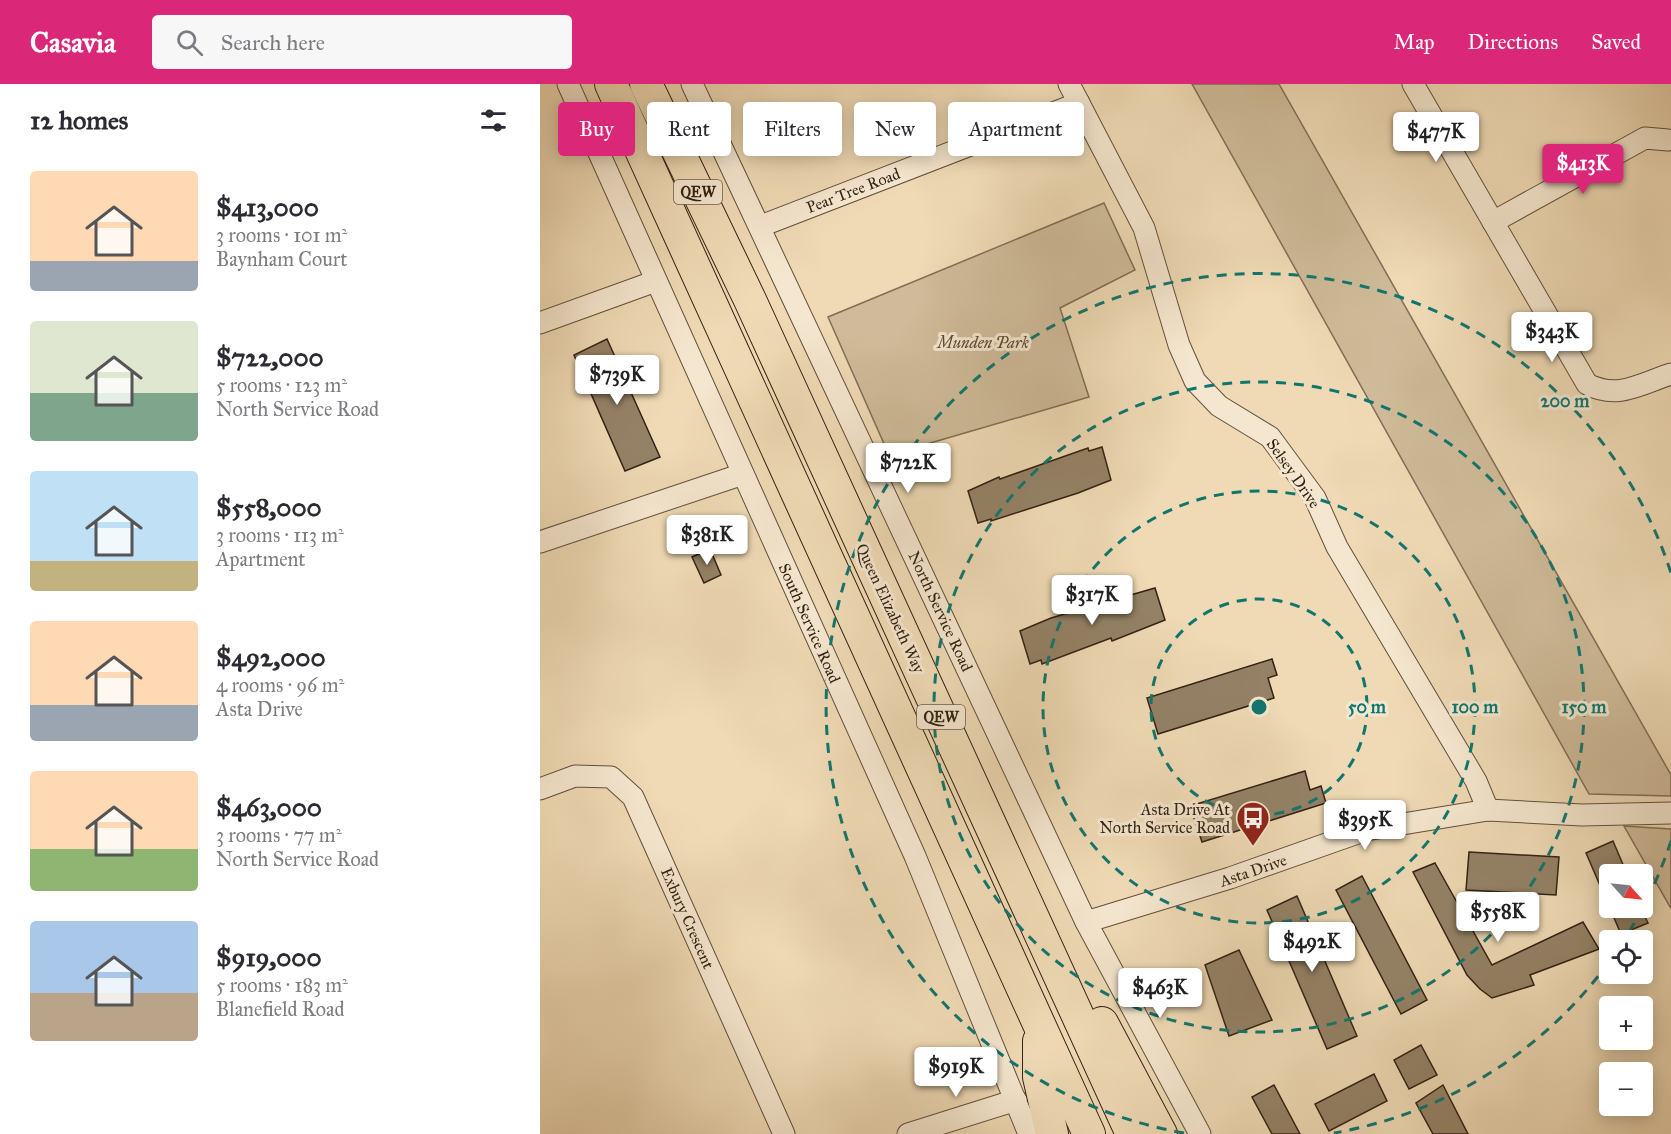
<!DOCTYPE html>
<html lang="en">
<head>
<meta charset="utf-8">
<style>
	body { margin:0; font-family:"IM FELL Great Primer",serif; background:#f7f7f7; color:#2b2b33; height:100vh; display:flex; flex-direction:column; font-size:22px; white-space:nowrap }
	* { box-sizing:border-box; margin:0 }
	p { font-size:20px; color:#7c7c81 }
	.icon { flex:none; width:33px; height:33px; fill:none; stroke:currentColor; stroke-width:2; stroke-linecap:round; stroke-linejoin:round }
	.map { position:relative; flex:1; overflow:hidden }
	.drawer { display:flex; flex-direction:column; background:#fff; width:540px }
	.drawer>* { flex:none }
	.hud { position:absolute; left:18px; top:18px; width:570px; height:54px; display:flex; gap:12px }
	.needle { width:39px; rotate:117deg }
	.buttons { position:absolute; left:1059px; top:780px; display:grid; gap:12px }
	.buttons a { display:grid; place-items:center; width:54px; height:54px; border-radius:6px; background:#fff; box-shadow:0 3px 15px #0003; font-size:30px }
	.price { position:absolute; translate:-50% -51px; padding:0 14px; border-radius:6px; background:#fff; color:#222; font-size:20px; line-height:39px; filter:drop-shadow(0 2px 3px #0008) }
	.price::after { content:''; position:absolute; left:50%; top:36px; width:18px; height:14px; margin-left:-9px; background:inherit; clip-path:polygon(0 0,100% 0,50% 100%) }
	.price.on { background:#db2777; color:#fff }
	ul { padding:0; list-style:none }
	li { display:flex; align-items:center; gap:18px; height:150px; padding:0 30px }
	li span { display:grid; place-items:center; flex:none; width:168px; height:120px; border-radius:6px; color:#555 }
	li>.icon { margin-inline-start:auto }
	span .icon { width:72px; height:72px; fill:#fffc; stroke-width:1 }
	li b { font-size:26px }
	h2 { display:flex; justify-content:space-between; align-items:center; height:72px; padding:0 30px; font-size:26px }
	.pill { padding:0 21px; border-radius:6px; background:#fff; box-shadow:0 3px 15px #0003; font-size:21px; line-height:54px }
	.pill.on { background:#db2777; color:#fff }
	header { display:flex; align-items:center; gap:36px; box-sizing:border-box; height:84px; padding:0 30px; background:#db2777; color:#fff }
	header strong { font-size:28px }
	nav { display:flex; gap:33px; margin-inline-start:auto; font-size:21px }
	.search { width:420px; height:54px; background:#f7f7f7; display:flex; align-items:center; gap:15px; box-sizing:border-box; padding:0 21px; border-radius:6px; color:#7c7c81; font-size:22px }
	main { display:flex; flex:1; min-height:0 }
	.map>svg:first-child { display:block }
	.green { fill:#cfbb99; stroke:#806e56; stroke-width:1.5 }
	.building { fill:#948267; stroke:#322213; stroke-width:1.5 }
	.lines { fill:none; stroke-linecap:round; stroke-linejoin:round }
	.minor-casing { stroke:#61503c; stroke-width:23 }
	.highway-casing { stroke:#322213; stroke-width:34 }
	.minor { stroke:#f5e7cf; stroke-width:21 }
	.highway { stroke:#efdab5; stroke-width:32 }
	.ring { fill:none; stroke:#0f766e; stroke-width:3; stroke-dasharray:10 8 }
	.labels { text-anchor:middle; stroke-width:6; stroke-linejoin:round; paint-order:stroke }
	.shield { fill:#f5e7cf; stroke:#6c5d4b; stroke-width:1.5 }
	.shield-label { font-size:15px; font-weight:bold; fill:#322213 }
	.street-label { font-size:16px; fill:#322213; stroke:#f5e7cf }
	.park-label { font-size:16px; font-style:italic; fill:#594834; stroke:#f5e7cf }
	.poi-label { font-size:16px; fill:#322213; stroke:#f5e7cf; text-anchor:end }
	.centre { fill:#0f766e; stroke:#f5e7cf; stroke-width:3 }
	.ring-label { font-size:18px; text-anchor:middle; font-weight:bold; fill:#0f766e; stroke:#f5e7cf; stroke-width:6; stroke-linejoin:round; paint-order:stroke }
</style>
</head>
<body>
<header>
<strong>Casavia</strong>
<div class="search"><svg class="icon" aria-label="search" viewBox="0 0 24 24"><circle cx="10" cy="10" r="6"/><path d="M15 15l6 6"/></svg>Search here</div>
<nav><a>Map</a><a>Directions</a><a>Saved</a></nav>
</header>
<main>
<section class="drawer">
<h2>12 homes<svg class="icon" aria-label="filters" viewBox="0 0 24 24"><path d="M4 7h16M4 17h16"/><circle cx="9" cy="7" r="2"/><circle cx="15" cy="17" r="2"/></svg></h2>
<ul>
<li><span style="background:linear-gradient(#ffd9b3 75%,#9aa5b1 0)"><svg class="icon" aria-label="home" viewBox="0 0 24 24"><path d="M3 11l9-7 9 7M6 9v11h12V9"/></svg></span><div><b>$413,000</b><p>3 rooms · 101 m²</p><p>Baynham Court</p></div></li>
<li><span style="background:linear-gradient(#dfe7d0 60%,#7fa58c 0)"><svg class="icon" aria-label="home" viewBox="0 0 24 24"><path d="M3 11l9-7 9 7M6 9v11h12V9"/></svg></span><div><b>$722,000</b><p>5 rooms · 123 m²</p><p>North Service Road</p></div></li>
<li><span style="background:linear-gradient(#bfe0f5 75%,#c2b280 0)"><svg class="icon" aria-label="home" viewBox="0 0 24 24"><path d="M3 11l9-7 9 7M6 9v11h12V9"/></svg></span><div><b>$558,000</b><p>3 rooms · 113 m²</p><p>Apartment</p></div></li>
<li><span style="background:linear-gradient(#ffd9b3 70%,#9aa5b1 0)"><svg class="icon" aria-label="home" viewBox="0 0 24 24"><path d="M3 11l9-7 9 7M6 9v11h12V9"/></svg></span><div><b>$492,000</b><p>4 rooms · 96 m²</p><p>Asta Drive</p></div></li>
<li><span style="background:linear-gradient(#ffd9b3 65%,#8fb573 0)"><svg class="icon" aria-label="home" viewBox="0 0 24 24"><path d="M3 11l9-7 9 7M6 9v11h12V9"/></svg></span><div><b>$463,000</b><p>3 rooms · 77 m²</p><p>North Service Road</p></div></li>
<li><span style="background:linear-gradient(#a9c7e8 60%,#b9a48a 0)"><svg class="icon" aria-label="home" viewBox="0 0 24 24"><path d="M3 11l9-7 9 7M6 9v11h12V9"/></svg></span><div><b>$919,000</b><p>5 rooms · 183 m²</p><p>Blanefield Road</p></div></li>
</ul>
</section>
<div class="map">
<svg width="1131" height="1050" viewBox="0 0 1131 1050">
	<rect width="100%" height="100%" fill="#efdab5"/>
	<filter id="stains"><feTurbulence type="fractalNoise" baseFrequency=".00333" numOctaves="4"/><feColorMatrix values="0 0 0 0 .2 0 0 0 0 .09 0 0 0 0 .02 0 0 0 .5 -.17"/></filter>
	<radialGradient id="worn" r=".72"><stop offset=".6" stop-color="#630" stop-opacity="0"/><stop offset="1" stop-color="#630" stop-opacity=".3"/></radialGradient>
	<g class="green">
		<polygon points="652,0 739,0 1131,691 1131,712 1049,710"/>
		<polygon points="564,119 595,186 520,224 549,313 349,371 288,233"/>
		<polygon points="1084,742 1131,745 1131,824 1129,821"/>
	</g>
	<g class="building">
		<polygon points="67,255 120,373 85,387 34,271"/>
		<polygon points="562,363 571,396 538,409 451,437 451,435 438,439 428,407 459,393 460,395 548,364 549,367"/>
		<polygon points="170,465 181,491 164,499 152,473"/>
		<polygon points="615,504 625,536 572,557 571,554 502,580 501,576 490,580 480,547 511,534"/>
		<polygon points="732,575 737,591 728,594 734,614 618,650 607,614"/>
		<polygon points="765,687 770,706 781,702 786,719 662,758 650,722"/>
		<polygon points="1073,757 1087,790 1070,790 1070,824 1101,824 1108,839 1081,850 1046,769"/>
		<polygon points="929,768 1019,773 1016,811 926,806"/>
		<polygon points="895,779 952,881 1043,838 1059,865 990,891 994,901 952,914 940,905 927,891 873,788"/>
		<polygon points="822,792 887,916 861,930 796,806"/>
		<polygon points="757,812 817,952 787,965 727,826"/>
		<polygon points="699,866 732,936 689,952 665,881"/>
		<polygon points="881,961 897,991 869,1005 854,976"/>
		<polygon points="834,990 847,1017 789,1047 775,1020"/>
		<polygon points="734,1001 760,1050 732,1050 712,1013"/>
		<polygon points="903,1001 928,1050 893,1050 876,1019"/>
	</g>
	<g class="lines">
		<g class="minor-casing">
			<g id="minor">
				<polyline points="28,0 375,772 489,1050"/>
				<polyline points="152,0 546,838 660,1050"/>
				<polyline points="529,0 604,144 639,261 655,297 679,322 730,353 775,414 797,463 936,697 948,726"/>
				<path d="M873 0 1047 300C1078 316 1100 300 1131 290"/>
				<polyline points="953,138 1105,54 1128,56"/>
				<polyline points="221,142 539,19"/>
				<polyline points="0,239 116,197"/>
				<polyline points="0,458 203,390"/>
				<polyline points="0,705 35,692 71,693 93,713 244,1050"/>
				<polyline points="546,838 690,794 826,746 948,726 1042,731 1131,729"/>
				<polyline points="368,1050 476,1016"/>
			</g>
		</g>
		<g class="highway-casing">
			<g id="highway">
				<polyline points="71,0 549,1050"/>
				<polyline points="106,0 210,216 592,1050"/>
				<polyline points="562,939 621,1050"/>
				<polyline points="499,957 499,993 512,1050"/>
			</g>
		</g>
		<use href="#minor" class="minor"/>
		<use href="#highway" class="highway"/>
	</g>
	<g class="ring">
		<circle cx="719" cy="623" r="108"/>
		<circle cx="719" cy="623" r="216"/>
		<circle cx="719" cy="623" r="325"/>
		<path d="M1131 757A433 433 0 0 1 1084 856M1069 878A433 433 0 0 1 794 1049M644 1049A433 433 0 1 1 1131 489"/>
	</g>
	<defs>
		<g id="bus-pin" transform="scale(1.725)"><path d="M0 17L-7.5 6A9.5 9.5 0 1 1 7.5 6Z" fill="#8f2418" stroke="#f5e7cf"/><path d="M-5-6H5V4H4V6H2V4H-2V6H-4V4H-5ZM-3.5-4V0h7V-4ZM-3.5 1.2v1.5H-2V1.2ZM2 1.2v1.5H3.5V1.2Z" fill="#fff"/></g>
	</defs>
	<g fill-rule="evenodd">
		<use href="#bus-pin" x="713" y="734"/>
	</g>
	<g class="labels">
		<g class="shield">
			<rect x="134" y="96" width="48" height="24" rx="4.5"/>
			<rect x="377" y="621" width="48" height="24" rx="4.5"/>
		</g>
		<g class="shield-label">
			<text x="158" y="113">QEW</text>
			<text x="401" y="638">QEW</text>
		</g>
		<g class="street-label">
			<text transform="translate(313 106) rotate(-21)" y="6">Pear Tree Road</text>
			<text transform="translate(754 389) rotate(55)" y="6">Selsey Drive</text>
			<text transform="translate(351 524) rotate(65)" y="6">Queen Elizabeth Way</text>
			<text transform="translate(401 527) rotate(65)" y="6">North Service Road</text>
			<text transform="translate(270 539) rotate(66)" y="6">South Service Road</text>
			<text transform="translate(713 786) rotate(-19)" y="6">Asta Drive</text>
			<text transform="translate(148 834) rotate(66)" y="6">Exbury Crescent</text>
		</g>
		<g class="park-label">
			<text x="443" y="264">Munden Park</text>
		</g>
		<g class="poi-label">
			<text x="690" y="731">Asta Drive At<tspan x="690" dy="18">North Service Road</tspan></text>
		</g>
	</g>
	<circle cx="719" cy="623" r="9" class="centre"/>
	<g class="ring-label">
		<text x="1025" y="323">200 m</text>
		<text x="827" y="629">50 m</text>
		<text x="935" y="629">100 m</text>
		<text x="1044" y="629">150 m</text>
	</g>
	<rect width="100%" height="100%" filter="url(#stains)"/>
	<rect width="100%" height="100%" fill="url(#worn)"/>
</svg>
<div class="buttons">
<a><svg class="needle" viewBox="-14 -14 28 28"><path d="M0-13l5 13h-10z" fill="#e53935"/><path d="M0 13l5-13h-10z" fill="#7c7c81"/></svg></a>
<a><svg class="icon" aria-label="locate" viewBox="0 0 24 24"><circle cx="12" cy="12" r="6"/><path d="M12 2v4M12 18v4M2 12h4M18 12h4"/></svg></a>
<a>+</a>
<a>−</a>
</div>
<b class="price" style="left:896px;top:79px">$477K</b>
<b class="price on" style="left:1043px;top:111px">$413K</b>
<b class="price" style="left:1012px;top:279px">$343K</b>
<b class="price" style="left:77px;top:322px">$739K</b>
<b class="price" style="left:368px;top:410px">$722K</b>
<b class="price" style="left:167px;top:482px">$381K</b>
<b class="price" style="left:552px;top:542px">$317K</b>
<b class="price" style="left:825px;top:767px">$395K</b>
<b class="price" style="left:958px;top:859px">$558K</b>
<b class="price" style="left:772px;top:889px">$492K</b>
<b class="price" style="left:620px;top:935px">$463K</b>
<b class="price" style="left:416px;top:1014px">$919K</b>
<div class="hud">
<a class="pill on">Buy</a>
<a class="pill">Rent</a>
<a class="pill">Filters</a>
<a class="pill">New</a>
<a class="pill">Apartment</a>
</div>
</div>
</main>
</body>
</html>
